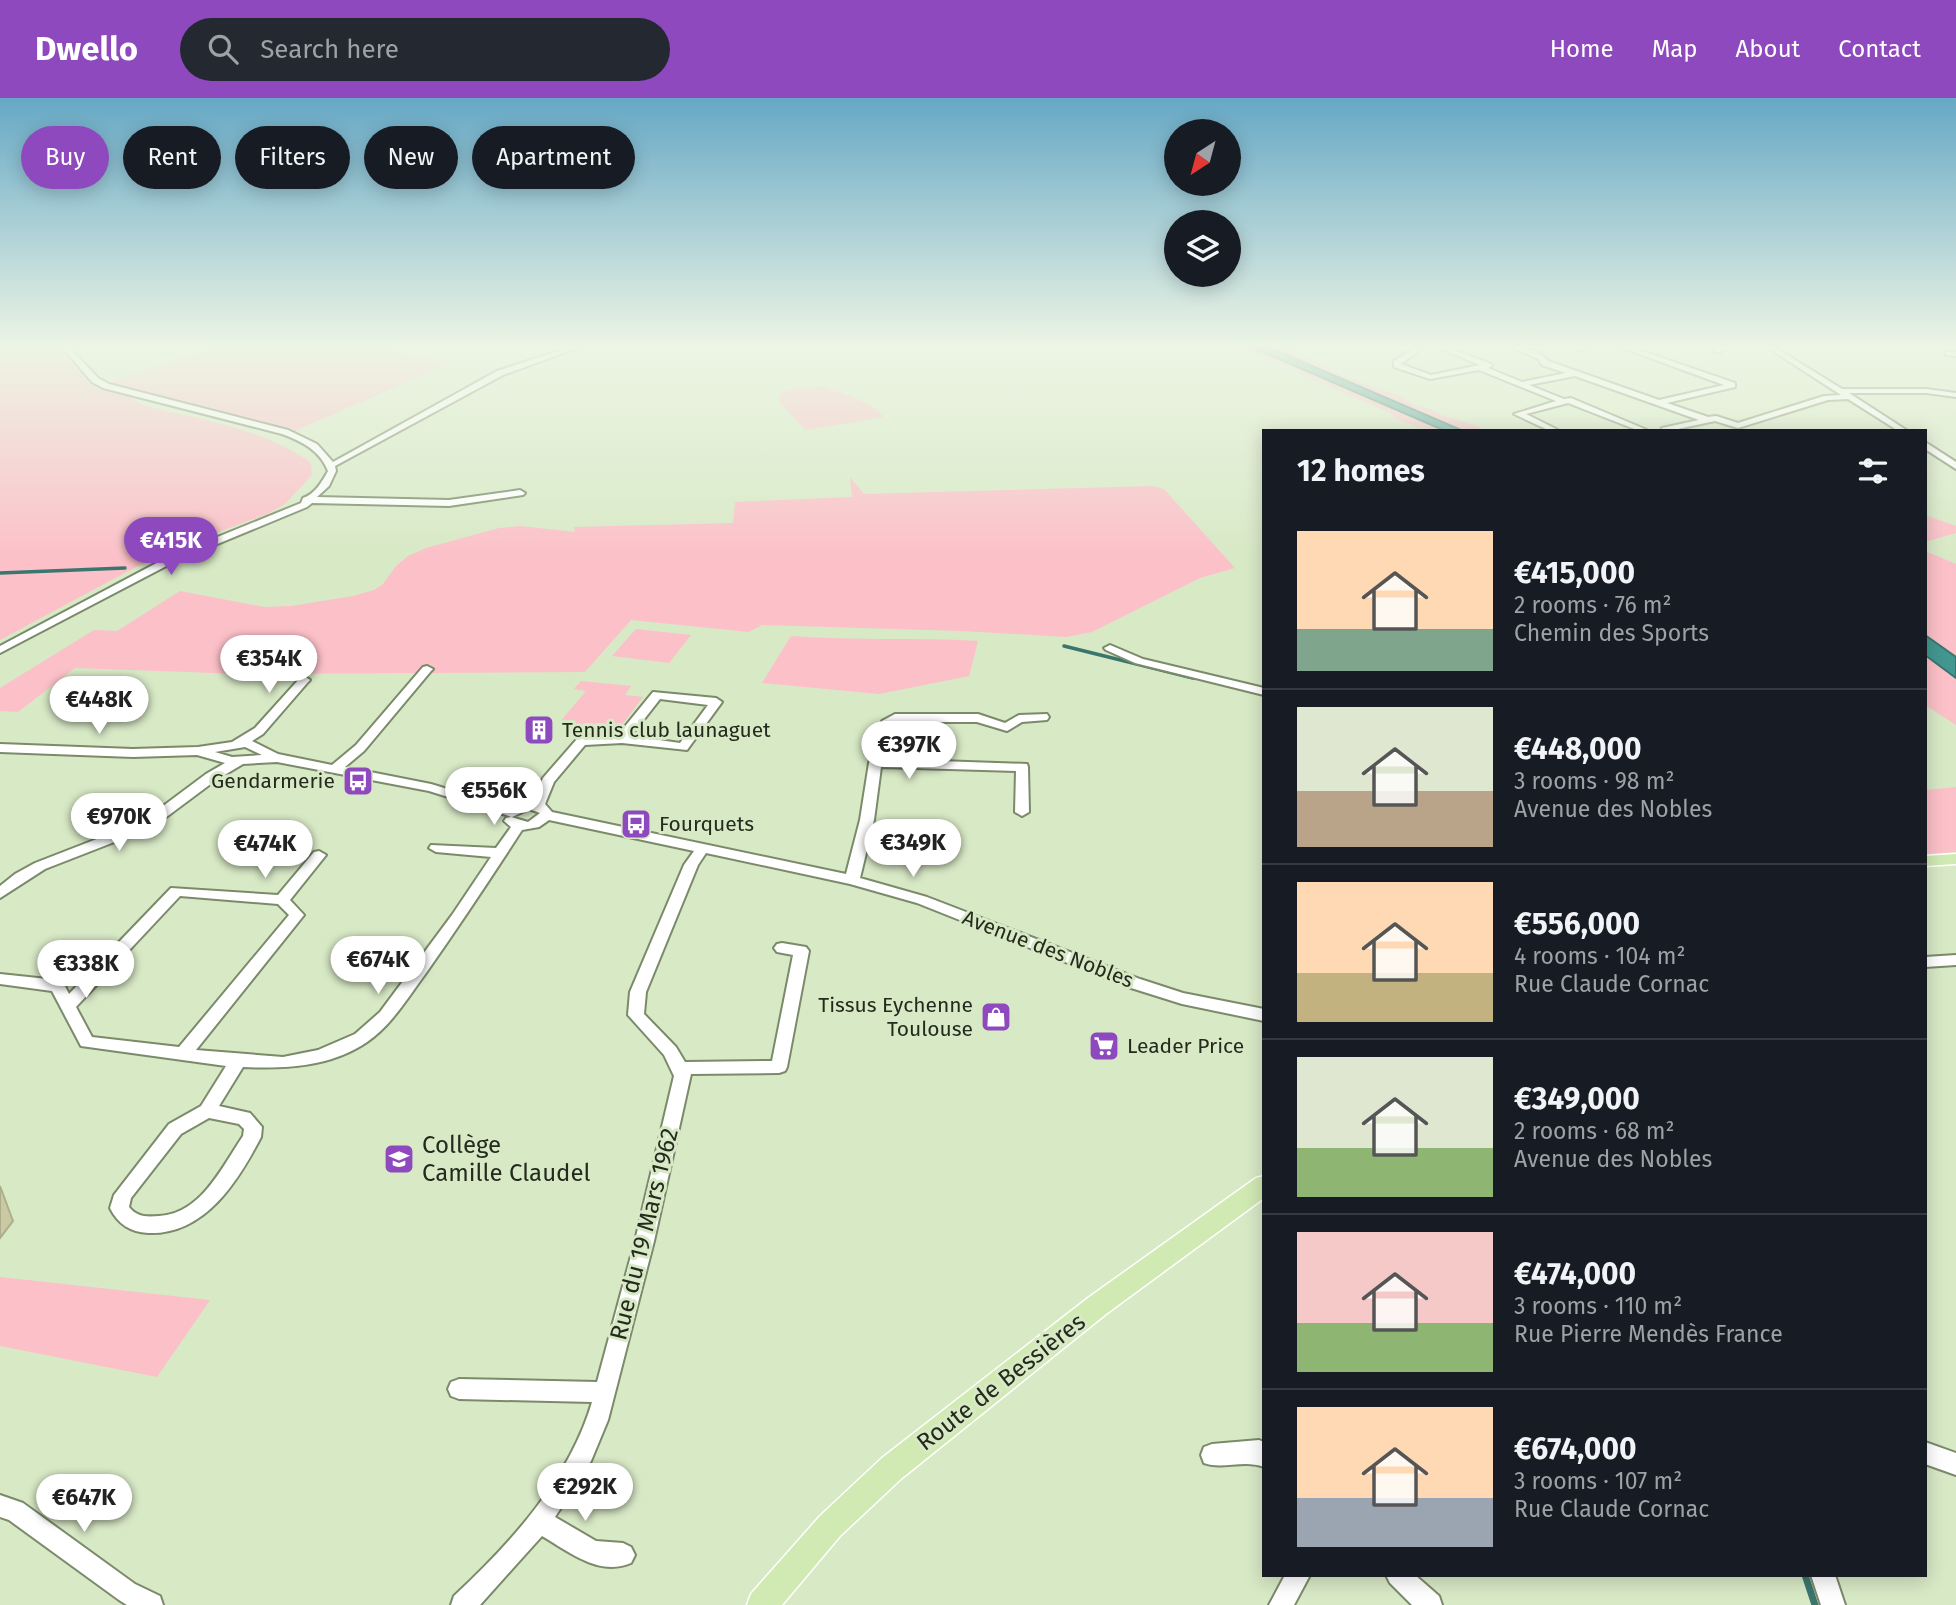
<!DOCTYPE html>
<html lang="en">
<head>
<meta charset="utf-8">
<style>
	body { margin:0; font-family:"Fira Sans",sans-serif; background:#242831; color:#f1f3f6; height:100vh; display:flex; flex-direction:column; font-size:26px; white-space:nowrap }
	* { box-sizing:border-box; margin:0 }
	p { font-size:23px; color:#9ea1a6 }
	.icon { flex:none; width:38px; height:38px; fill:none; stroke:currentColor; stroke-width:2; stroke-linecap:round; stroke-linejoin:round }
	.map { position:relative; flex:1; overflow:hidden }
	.side { position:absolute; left:1262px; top:331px; width:665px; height:1148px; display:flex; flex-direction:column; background:#171b24; border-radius:0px; box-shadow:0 4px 18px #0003 }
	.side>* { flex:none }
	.top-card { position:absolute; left:21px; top:28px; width:665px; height:63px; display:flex; gap:14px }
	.needle { width:46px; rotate:216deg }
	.buttons { position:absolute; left:1164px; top:21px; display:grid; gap:14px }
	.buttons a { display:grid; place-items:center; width:77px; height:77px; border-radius:50%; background:#171b24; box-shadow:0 4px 18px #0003; font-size:35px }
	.price { position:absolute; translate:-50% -60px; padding:0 16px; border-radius:24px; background:#fff; color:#222; font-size:23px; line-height:46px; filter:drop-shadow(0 2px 4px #0008) }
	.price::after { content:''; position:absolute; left:50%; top:42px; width:21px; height:16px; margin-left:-10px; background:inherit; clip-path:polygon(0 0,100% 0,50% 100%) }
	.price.on { background:#8d49bd; color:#fff }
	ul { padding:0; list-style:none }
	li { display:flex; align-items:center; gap:21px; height:175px; padding:0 35px }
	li+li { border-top:2px solid #363941 }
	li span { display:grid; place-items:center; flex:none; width:196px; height:140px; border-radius:0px; color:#555 }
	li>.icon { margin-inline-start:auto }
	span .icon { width:84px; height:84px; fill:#fffc; stroke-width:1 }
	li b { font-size:30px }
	h2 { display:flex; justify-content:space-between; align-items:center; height:84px; padding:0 35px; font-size:30px }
	.chip { padding:0 24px; border-radius:32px; background:#171b24; box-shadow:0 4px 18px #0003; font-size:24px; line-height:63px }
	.chip.on { background:#8d49bd; color:#fff }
	header { display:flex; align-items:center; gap:42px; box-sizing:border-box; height:98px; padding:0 35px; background:#8d49bd; color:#fff }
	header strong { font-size:33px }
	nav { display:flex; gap:38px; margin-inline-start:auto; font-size:24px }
	.search { width:490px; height:63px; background:#242831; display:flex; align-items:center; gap:18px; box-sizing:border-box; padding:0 24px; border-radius:38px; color:#9ea1a6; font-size:26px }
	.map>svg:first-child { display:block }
	.green { fill:#fcc0c8 }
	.water { fill:#439791; stroke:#3a766e; stroke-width:2 }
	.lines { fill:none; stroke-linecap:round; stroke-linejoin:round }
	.stream-far2 { stroke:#3a766e; stroke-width:2.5 }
	.stream-far1 { stroke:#3a766e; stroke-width:3.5 }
	.stream { stroke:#3a766e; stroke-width:7 }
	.building { fill:#c9caa4; stroke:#aeaf8a; stroke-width:2 }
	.minor-casing { stroke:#7b8a6a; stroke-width:4 }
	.major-casing { stroke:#fff; stroke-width:3 }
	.minor { fill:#fff; fill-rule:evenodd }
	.major { fill:#d1e9b3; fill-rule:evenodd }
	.labels { text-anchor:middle; stroke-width:6; stroke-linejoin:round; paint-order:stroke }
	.poi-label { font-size:21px; fill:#242a1d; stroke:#d8e9c6; text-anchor:start }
	.street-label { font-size:21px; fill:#242a1d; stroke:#d8e9c6 }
	.near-poi-label { font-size:24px; fill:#242a1d; stroke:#d8e9c6; text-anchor:start }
	.near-street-label { font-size:24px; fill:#242a1d; stroke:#d8e9c6 }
</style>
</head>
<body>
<header>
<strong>Dwello</strong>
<div class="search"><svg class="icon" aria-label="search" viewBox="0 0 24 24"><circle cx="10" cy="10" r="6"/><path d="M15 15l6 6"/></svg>Search here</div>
<nav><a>Home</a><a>Map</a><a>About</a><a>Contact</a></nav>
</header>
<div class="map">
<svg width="1956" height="1507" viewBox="0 0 1956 1507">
	<rect width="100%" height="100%" fill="#d8e9c6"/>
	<g class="green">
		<path d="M0 249H58L94 290 130 299 145 308C202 322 263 330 311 365L312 377 285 406 267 416 181 448 132 471 0 542Z"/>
		<polygon points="216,249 380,249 448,266 295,333 109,285"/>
		<path d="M1238 249H1251L1443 332C1430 332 1397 326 1390 315Z"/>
		<path d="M1268 249H1289L1341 277 1403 299C1414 310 1429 308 1441 317L1481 329 1479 332H1461Z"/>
		<path d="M825 289C846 297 868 302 884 319L805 332 779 303 781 294 796 290Z"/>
		<polygon points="850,379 864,396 1152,388 1164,391 1235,470 1200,480 1092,534 1066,539 962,533 762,527 749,534 631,522 585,574 242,576 75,570 18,614 0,613 0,590 94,532 117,533 180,493 264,509 291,508 353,498 374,492 383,486 396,468 408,458 426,450 499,430 520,428 575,434 574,429 733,425 735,404 852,399"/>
		<polygon points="1925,417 1956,428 1956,435 1925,444"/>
		<polygon points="1925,453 1956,466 1956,559 1925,537"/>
		<polygon points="636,531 691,537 669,565 612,558"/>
		<path d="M791 538C853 543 916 539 978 543L969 578 879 596 762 585Z"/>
		<polygon points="1925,557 1956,580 1956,627 1925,607"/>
		<polygon points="581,583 631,588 625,597 643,599 618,632 559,625 586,593 574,591"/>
		<polygon points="1956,689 1956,754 1925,756 1925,692"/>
		<polygon points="0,1179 210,1202 157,1279 0,1248"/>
	</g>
	<g class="water">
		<polygon points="1251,249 1268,249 1461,332 1443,332"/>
		<polygon points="1925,537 1956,559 1956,580 1925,557"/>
	</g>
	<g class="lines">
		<polyline class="stream-far2" points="0,250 7,249"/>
		<g class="stream-far1">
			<polyline points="0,475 125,470"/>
			<polyline points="1064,548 1193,580"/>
		</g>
		<polyline class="stream" points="1805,1477 1815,1507"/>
	</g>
	<polygon class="building" points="0,1088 13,1123 0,1140"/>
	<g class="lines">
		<g class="minor-casing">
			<g id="minor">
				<path d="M62 249H69L98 280 109 286 288 332 317 346 333 364 497 273 570 249H580L503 277 335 368 336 373 329 388 317 399 449 402 520 392 525 395 523 397 449 408 312 405 307 409 174 464 0 555V548L166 460 301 405 303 400C315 396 322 384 328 373 320 352 301 343 282 336L103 290 92 284Z"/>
				<path d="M1416 249H1424L1401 266 1431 277 1480 267 1437 249H1446L1491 266 1492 268 1488 270 1522 284 1566 275 1542 267 1538 261 1511 249C1523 248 1541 253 1548 263L1659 302 1724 287 1620 249H1630L1735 285V289L1667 305 1708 319 1716 318 1738 325 1824 298 1841 297 1767 249H1774L1842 291H1926L1956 295V299L1926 295H1849L1906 332H1897L1848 301 1828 302 1738 330 1715 323 1673 332H1661L1662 330 1699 322 1575 278 1529 287 1564 301 1571 300 1647 332H1637L1568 305 1526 316 1558 332H1548L1514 316 1556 303 1479 272 1430 281 1394 269V263Z"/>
				<polygon points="1575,249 1588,249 1578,252"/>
				<polygon points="1719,249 1728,249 1721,254 1715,254 1715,250"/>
				<polygon points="1946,253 1956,254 1956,258 1946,257"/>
				<polygon points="1925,344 1956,364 1956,371 1925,351"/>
				<polygon points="1110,547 1143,561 1264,590 1264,597 1135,565 1106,552 1104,550"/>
				<path d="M427 568 433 571 431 573 364 653 345 669 431 686 510 710 533 703 543 680 577 641 587 637H618L653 594 716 600 722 604 687 652 622 645 585 647 554 684 545 706 552 714 846 776 860 722 869 665 882 623 895 616H978L1005 625 1019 617 1047 616 1049 619 1047 622 1022 624 1007 633 977 624H898L892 628 882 661 1027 666 1028 669 1029 714 1022 718 1015 714 1016 673 881 669 874 722 860 780 927 799 1140 881 1183 895 1264 911V923L1182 906 1128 889 917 805 850 786 706 755 698 767 646 894 644 916 676 949 685 964 772 963 793 857 777 854 774 850 777 846 782 845 806 849 809 853 787 969 785 973 779 975 691 976 654 1143 608 1322 591 1363 555 1419 596 1443 623 1445 631 1449 635 1457 631 1465C599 1479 568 1453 542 1438L480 1507H451L454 1498C511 1445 570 1380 592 1304L459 1301 451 1298 448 1291 451 1284 459 1281 597 1284 635 1143 674 978 664 957 628 917 630 894 684 767 694 753 549 722 539 729 522 732C491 780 459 828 426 875 408 899 392 927 367 944 330 969 286 971 243 969L219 1008 250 1015 262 1029 261 1039C238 1083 205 1137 148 1135 130 1134 118 1126 110 1110L114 1097 169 1026 201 1008 226 968 81 948 52 893 0 886V876L57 882 63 884 69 896 171 790 278 797 314 754 319 753 326 757 290 802 304 817 196 952 283 959 318 952 355 936 380 914 452 817 491 759 436 754 429 750 431 747 496 750 511 729 504 723 506 720 511 719 528 724 540 715 529 711 512 719 429 693 277 664 243 666 216 682 153 729 45 771 0 800V788L15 776 35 765 143 723 206 676 225 665 197 657 133 659 0 654V646L133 651 198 649 232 644 255 630 300 580 304 578 310 582 308 584 263 636 252 643 278 656 332 667 356 647 423 569ZM660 601 708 607 680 645 631 638ZM245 649 262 657 232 659 215 654ZM180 798 278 806 289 817 179 949 92 939 76 909ZM209 1020 239 1026 244 1031 243 1038C222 1069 201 1116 159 1118 146 1119 137 1119 129 1109L131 1100 181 1036Z"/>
				<polygon points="1956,857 1956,867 1925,869 1925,859"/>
				<path d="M1259 1342 1264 1344V1369C1243 1361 1223 1372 1204 1365L1201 1357 1204 1349 1212 1346Z"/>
				<polygon points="1925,1344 1956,1355 1956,1377 1925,1366"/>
				<polygon points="0,1397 23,1405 135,1486 160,1498 163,1507 127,1507 119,1502 9,1422 0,1419"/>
				<polygon points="1285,1477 1310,1477 1294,1507 1269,1507"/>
				<polygon points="1386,1477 1415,1477 1439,1498 1442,1507 1412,1507 1390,1485"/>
				<polygon points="1811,1477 1835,1477 1845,1507 1821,1507"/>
			</g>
		</g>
		<g class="major-casing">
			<g id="major">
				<polygon points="1956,756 1956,766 1925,768 1925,758"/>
				<polygon points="1264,1078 1264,1100 1106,1216 902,1380 840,1438 782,1507 747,1507 751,1496 820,1418 882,1360 1088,1200 1256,1080"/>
			</g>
		</g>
		<use href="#minor" class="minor"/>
		<use href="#major" class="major"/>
	</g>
	<linearGradient id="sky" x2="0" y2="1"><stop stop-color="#66a8c5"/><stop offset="0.54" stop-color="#edf5e5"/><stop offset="1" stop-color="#edf5e5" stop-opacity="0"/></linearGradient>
	<rect width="1956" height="460" fill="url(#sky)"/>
	<defs>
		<g id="building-square" transform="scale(1.575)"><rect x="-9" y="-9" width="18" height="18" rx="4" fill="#8d49bd" stroke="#d8e9c6"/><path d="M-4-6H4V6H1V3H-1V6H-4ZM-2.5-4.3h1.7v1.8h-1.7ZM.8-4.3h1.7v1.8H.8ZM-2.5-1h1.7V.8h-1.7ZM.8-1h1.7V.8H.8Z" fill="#fff"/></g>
		<g id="bus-square" transform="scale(1.575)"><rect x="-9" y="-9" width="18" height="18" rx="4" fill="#8d49bd" stroke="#d8e9c6"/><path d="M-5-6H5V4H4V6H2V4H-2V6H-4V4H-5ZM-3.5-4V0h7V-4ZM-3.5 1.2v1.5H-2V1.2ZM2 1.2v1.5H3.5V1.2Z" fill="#fff"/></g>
		<g id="shop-square" transform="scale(1.575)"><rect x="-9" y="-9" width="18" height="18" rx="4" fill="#8d49bd" stroke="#d8e9c6"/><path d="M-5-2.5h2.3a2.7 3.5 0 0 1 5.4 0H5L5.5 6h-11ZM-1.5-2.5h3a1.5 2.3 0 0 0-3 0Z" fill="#fff"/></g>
		<g id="supermarket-square" transform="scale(1.575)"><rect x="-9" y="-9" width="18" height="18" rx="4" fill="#8d49bd" stroke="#d8e9c6"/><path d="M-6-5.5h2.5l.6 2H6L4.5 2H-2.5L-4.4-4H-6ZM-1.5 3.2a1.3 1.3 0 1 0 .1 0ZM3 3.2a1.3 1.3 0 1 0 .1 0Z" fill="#fff"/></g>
		<g id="school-square" transform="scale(1.575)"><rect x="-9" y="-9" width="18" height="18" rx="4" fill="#8d49bd" stroke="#d8e9c6"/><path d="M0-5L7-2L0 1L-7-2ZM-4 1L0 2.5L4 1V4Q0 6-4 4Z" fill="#fff"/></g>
	</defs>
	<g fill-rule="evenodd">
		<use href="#building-square" x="539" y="632"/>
		<use href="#bus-square" x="358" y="683"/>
		<use href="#bus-square" x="636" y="726"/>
		<use href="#shop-square" x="996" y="919"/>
		<use href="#supermarket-square" x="1104" y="948"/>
		<use href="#school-square" x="399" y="1061"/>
	</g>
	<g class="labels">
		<g class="poi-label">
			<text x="562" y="639">Tennis club launaguet</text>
			<text x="335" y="690" text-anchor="end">Gendarmerie</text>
			<text x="659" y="733">Fourquets</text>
			<text x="973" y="914" text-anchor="end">Tissus Eychenne<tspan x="973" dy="24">Toulouse</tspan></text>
			<text x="1127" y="955">Leader Price</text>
		</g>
		<g class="street-label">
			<text transform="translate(1048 851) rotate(21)" y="7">Avenue des Nobles</text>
		</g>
		<g class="near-poi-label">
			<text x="422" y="1055">Collège<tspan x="422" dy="28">Camille Claudel</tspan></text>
		</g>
		<g class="near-street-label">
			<text transform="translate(644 1136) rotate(-76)" y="8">Rue du 19 Mars 1962</text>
			<text transform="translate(1001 1284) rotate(-38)" y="8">Route de Bessières</text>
		</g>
	</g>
</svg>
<div class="buttons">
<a><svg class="needle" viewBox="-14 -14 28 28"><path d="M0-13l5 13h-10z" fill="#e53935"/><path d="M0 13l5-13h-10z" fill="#9ea1a6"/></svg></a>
<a><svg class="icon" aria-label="layers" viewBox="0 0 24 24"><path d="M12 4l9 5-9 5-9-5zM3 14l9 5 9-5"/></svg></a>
</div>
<b class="price on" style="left:171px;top:479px">€415K</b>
<b class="price" style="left:269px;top:597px">€354K</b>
<b class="price" style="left:99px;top:638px">€448K</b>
<b class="price" style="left:909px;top:683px">€397K</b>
<b class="price" style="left:494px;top:729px">€556K</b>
<b class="price" style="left:119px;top:755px">€970K</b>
<b class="price" style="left:913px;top:781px">€349K</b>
<b class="price" style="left:265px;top:782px">€474K</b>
<b class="price" style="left:378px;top:898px">€674K</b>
<b class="price" style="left:86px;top:902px">€338K</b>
<b class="price" style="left:585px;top:1425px">€292K</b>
<b class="price" style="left:84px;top:1436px">€647K</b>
<div class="top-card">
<a class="chip on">Buy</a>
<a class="chip">Rent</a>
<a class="chip">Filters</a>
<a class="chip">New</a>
<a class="chip">Apartment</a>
</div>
<section class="side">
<h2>12 homes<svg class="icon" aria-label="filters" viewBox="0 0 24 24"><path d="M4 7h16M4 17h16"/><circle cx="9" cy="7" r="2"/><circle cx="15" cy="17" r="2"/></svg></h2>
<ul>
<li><span style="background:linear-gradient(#ffd9b3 70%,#7fa58c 0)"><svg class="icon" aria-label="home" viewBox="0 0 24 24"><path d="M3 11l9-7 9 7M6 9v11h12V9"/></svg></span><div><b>€415,000</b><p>2 rooms · 76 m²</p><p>Chemin des Sports</p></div></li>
<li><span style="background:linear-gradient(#dfe7d0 60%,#b9a48a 0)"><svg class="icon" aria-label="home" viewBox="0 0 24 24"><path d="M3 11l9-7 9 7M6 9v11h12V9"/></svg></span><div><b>€448,000</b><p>3 rooms · 98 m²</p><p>Avenue des Nobles</p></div></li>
<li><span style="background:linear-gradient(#ffd9b3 65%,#c2b280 0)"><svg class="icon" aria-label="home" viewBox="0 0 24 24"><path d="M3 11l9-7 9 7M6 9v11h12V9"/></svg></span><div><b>€556,000</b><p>4 rooms · 104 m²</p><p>Rue Claude Cornac</p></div></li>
<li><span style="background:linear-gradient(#dfe7d0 65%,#8fb573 0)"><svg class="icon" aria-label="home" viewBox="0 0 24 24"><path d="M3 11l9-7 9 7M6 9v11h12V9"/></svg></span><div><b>€349,000</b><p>2 rooms · 68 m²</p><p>Avenue des Nobles</p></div></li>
<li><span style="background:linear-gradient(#f6c9c9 65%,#8fb573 0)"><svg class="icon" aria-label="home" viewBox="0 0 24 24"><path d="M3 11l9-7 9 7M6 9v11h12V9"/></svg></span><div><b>€474,000</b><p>3 rooms · 110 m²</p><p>Rue Pierre Mendès France</p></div></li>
<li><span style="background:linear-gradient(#ffd9b3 65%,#9aa5b1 0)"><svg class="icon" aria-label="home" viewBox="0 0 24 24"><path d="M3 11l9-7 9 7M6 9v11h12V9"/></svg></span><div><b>€674,000</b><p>3 rooms · 107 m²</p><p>Rue Claude Cornac</p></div></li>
</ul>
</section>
</div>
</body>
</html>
